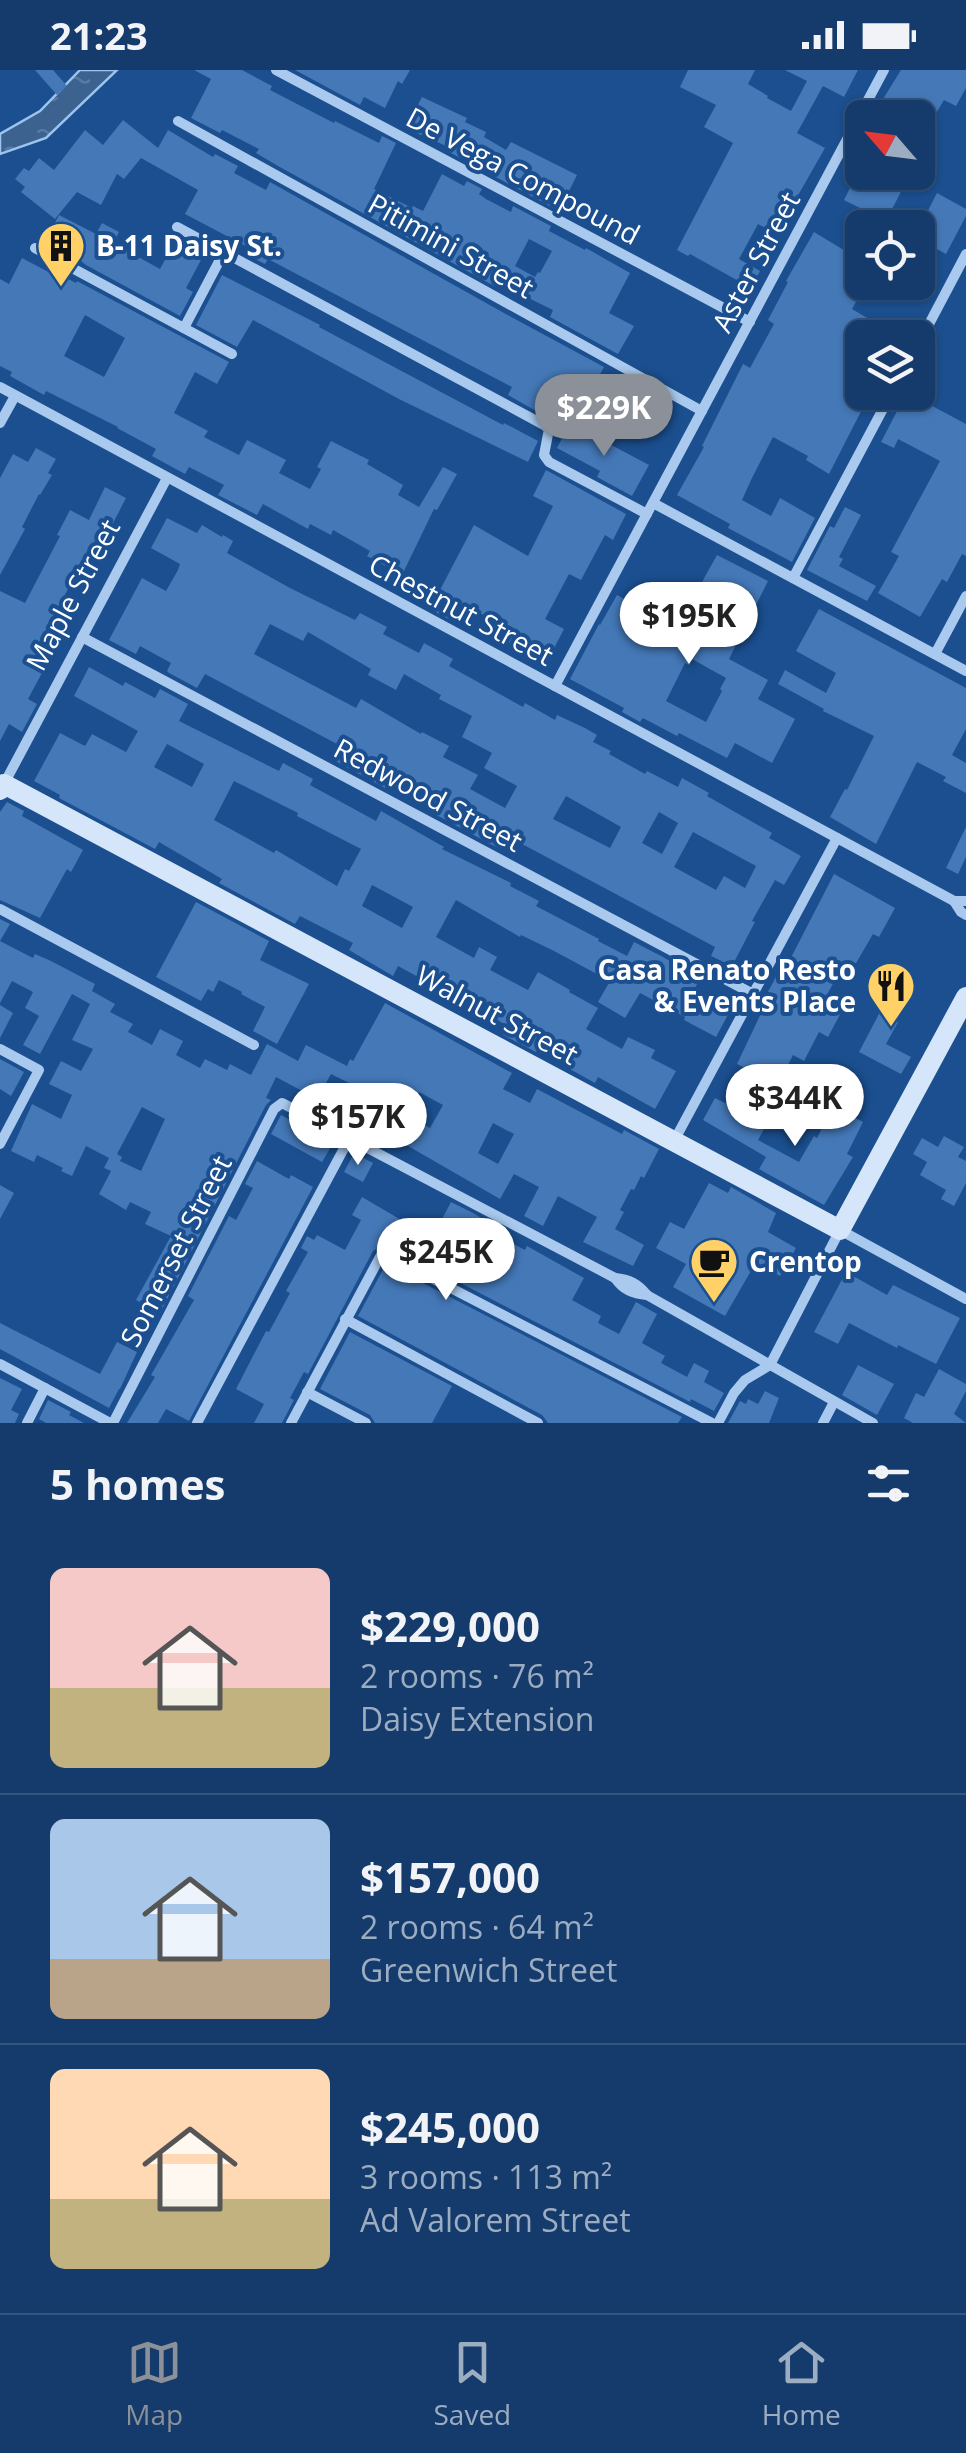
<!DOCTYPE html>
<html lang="en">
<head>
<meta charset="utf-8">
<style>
	body { margin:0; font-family:"Open Sans",sans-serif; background:#1d4271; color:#f1f3f6; height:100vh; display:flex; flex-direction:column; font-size:38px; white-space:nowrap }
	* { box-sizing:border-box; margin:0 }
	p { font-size:32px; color:#9dadc1 }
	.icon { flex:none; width:55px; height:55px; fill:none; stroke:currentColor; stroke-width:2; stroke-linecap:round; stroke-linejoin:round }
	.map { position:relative; height:1353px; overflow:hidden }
	.panel { display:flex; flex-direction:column; background:#143b6b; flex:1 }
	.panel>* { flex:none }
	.needle { width:65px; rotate:298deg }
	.tools { position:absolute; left:845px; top:30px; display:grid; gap:20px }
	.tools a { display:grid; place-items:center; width:90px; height:90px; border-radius:15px; background:#143b6b; box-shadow:0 2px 8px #0004,0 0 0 2px #33557e; font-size:50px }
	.price { position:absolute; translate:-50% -85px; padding:0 22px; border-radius:35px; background:#fff; color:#222; font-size:32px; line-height:65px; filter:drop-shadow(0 2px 5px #0008) }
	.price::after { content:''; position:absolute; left:50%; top:60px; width:30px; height:22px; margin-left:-15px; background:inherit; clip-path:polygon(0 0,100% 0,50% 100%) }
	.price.current { background:#8c9099; color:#fff }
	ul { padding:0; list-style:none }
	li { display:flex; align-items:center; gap:30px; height:250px; padding:0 50px }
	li+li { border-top:2px solid #33557e }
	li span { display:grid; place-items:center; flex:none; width:280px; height:200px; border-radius:15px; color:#555 }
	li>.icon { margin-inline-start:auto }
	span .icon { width:120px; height:120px; fill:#fffc; stroke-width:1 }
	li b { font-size:42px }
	h2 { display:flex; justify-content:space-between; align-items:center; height:120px; padding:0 50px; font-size:42px }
	.status { display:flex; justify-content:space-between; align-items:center; height:70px; padding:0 50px; background:#143b6b; direction:ltr }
	.status svg { height:28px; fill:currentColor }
	.tabs { display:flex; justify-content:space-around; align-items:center; height:140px; border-top:2px solid #33557e; background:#143b6b; font-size:28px; color:#9dadc1 }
	.tabs a { display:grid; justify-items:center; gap:5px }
	.tabs .current { color:#8c9099 }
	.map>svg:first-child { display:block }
	.water { fill:url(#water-ripples); stroke:#9cc4f0; stroke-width:2.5 }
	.building { fill:#4478b7; fill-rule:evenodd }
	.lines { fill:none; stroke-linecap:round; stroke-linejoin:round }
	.street { stroke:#a9c9ee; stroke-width:10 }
	.secondary { stroke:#d6e6fa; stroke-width:20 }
	.labels { text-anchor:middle; stroke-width:8; stroke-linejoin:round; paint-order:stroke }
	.street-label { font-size:28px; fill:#fff; stroke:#1b4f8f }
	.poi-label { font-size:28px; font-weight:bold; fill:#fff; stroke:#1b4f8f; text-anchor:start }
</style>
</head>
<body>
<div class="status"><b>21:23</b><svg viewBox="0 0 49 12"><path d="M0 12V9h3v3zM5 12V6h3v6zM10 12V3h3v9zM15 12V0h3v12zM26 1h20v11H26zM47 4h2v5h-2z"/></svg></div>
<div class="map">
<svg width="966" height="1353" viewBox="0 0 966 1353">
	<defs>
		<pattern id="water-ripples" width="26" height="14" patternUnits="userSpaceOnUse" patternTransform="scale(2.5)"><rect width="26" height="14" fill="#3c6290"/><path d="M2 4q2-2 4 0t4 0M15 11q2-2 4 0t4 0" fill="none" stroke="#597aa1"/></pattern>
	</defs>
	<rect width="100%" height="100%" fill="#1b4f8f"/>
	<polygon class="water" points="80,0 117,0 46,68 0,84 0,64 40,41"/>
	<g class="building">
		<polygon points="35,0 53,0 67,16 57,25"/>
		<path d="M194 0H242L272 16 270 20 334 53 335 51 379 73 382 66 396 73 374 119 412 138 413 136 423 141 442 104 464 116 467 111 482 119 479 124 486 129 511 142 513 136 551 156 549 161 585 180 586 178 630 203 609 243 634 256 618 284 550 247 553 240 498 213 496 217 278 96 256 83 259 79 222 60 220 63 191 48 211 9ZM529 169 552 181 540 203 538 202 535 207 515 196Z"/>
		<polygon points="295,0 410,0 402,14 398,11 385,38 364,27 360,35"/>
		<polygon points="688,0 755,0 748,14 768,26 767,28 791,41 807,11 785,0 858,0 844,27 823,16 797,63 825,78 776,164 758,154 739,189 760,201 751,218 690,184 688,186 677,180 733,73 704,57 716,35 680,17"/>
		<polygon points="901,0 966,0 966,18 956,36 944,30 926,60 918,55 918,48 902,48 880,34"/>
		<polygon points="422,27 467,48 465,52 486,62 484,67 506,80 511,72 577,105 559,141 451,83 453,79 405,58"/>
		<polygon points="123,50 158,78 168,60 213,87 215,84 238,96 234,103 266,120 270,112 504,243 604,297 573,354 546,340 543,345 508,325 512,317 268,189 265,194 253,188 257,182 185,144 198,120 141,88 124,109 117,104 101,135 77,122 55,149 21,122 25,117 15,109 24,98 29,101 39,88 54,100 85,60 103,75"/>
		<polygon points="858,102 911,102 886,151 844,130"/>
		<polygon points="937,123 966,139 966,146 946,184 918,169 918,160"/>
		<polygon points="59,145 96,164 102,153 119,162 113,173 160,199 173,175 201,190 186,218 193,222 180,246 86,195 81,191 82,187 47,168"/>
		<polygon points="814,162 862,191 862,212 867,212 852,239 901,268 862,268 862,322 871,322 829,404 806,390 808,386 773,367 752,408 742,430 771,446 780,428 815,448 792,492 728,458 730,454 677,425 704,377 702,376 743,294 750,298 774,254 768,250 788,212 786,211"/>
		<path d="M22 188 56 206 58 204 76 213 77 211 229 292 217 314 195 302 174 343 208 361 204 367 239 385 247 370 286 390 279 403 310 419 321 399 317 397 331 371 369 390 367 394 403 415 398 425 419 437 443 397 457 404 437 440 434 439 402 505 367 486 370 481 333 460 331 465 310 454 308 459 263 434 257 445 218 425 224 415 189 397 185 404 152 386 156 379 117 358 118 357 46 321 44 325 10 306 12 302 0 296V209L9 214ZM85 245 125 268 104 307 64 286Z"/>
		<polygon points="222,205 320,255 319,257 503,355 504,353 538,371 528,392 399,329 253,250 237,277 196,255"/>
		<polygon points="907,322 925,322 921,330 966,354 966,486 962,484 947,512 942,509 920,547 878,523 899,486 891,482 940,391 898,369 894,378 881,372"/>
		<polygon points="570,353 649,395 632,426 597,407 600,401 557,378"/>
		<polygon points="36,378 56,389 48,403 52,405 40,425 39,424 22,457 25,459 0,505 0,408 13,384 28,392"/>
		<polygon points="546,400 626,444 613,470 605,465 581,510 569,504 545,549 564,559 547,592 502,569 508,558 472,539 470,542 464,539 456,553 430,539 474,455 528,486 553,436 533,426"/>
		<polygon points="105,417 126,428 96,486 88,481 50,553 65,560 28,629 37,634 22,662 9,654 0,671 0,521 25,533 60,466 57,465 70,440 89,450"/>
		<polygon points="845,437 861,445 839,487 843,489 839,496 876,516 867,531 807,500 830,456 834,458"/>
		<path d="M167 448 197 463 202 455 222 467 223 465 233 471 227 483 290 518 355 550 360 543 387 557 383 564 419 583 424 573 453 589 449 596 523 637 525 633 555 650 557 645 585 658 597 665 593 672 611 681 609 684 645 704 647 701 678 717 682 708 709 723 707 726 772 763 769 768 801 786 784 815 775 810 752 851 755 852 732 896 711 886 715 877 507 766 500 779 427 740 434 727 392 705 385 718 330 688 337 674 205 604 197 618 169 603 167 601 171 593 140 576 136 584 109 570 142 508 166 521 178 500 180 494 151 478ZM270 554 303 571 308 562 371 599 368 605 396 620 404 604 441 625 439 629 472 646 462 667 492 683 484 698 517 716 505 738 470 719 478 705 443 687 449 676 422 662 421 664 361 629 356 638 254 584ZM566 726 621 757 610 778 553 749ZM659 742 678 753 662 784 642 773ZM693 762 756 796 745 818 724 806 716 820 674 797Z"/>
		<path d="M717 485 768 511 729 589 768 610 758 629 795 649 772 693 735 673 727 688 679 663 677 666 643 648 640 652 622 642 624 638 570 609 599 554 600 555 617 525 677 557ZM692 589 726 608 720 619 722 621 706 652 666 631 685 593 689 595Z"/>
		<polygon points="819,539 966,618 966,659 952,685 966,693 966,723 943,711 946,707 917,692 876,774 830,747 845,719 847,720 874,666 823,641 824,639 778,614 785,600 826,623 836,603 796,581"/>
		<path d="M89 597 123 616 125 612 155 628 160 619 188 634 179 651 279 701 283 693 313 709 310 715 376 751 381 741 444 777 442 779 511 813 510 816 539 831 536 836 599 869 598 871 627 886 634 872 663 887 700 909 693 921 730 941 716 967 684 950 685 947 640 923 625 948 598 932 610 911 554 881 521 865 520 867 456 830 436 867 474 888 479 877 497 887 490 900 528 920 538 902 570 920 569 922 598 938 586 959 622 979 628 967 655 980 651 988 676 1001 655 1039 598 1007 595 1013 568 998 570 995 538 978 536 982 503 965 508 956 471 936 468 941 450 931 453 926 398 896 393 906 349 880 353 873 300 846 295 854 219 813 222 809 159 772 155 779 59 728 60 725 34 711 60 663 85 676 92 664 126 682 138 661 74 626ZM167 674 204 694 192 717 154 697ZM234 711 298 743 297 746 361 779 349 801 345 799 337 816 276 780 274 783 214 750ZM372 815 413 837 402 858 362 836Z"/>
		<polygon points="7,732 24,741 22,746 83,780 71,802 67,799 40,848 0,830 0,742"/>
		<polygon points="966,757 966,787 958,804 946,798"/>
		<polygon points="834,804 895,838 879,867 873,864 855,895 846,890 824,930 843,939 828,967 819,962 804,991 793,985 778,1015 737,994 765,935 762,933 777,905 781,907"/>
		<polygon points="196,832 269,871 260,890 309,914 277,974 253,961 265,937 241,924 242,922 219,910 213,922 208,919 201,931 156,907"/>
		<path d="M0 849 10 854 0 871 33 888 35 884 51 891 95 914 92 921 115 934 110 942 133 954 128 962 152 975 160 959 183 971 176 985 200 998 205 989 227 1000 230 994 251 1005 267 974 298 991 306 975 347 996 350 989 353 991 385 933 512 1003 503 1019 530 1033 537 1019 622 1064 624 1060 659 1079 644 1108 641 1106 634 1120 631 1119 620 1140 624 1142 615 1159 644 1175 633 1196 583 1172 597 1147 558 1126 543 1156 524 1146 539 1117 514 1104 500 1129 382 1061 378 1068 363 1060 368 1052 341 1038 353 1015 331 1004 317 1029 276 1007 266 1028 271 1030 266 1035 160 1243 136 1230 171 1166 145 1154 151 1142 130 1132 126 1140 99 1124 111 1101 104 1098 109 1088 86 1076 72 1106 61 1101 63 1098 37 1085 34 1092 11 1081 32 1034 61 1049 72 1025 49 1014 61 991 81 1001 93 979 72 970 90 934 72 924 40 984 23 975 39 946 25 938 33 922 12 911 0 933ZM419 1022 443 1035 430 1058 407 1045ZM142 1037 165 1049 141 1101 120 1091 122 1087 117 1084ZM493 1053 514 1064 498 1094 478 1083Z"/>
		<polygon points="0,935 13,943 0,968"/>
		<polygon points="880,942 898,952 886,974 911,987 901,1004 859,982"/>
		<polygon points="0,989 24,1002 11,1026 0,1019"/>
		<polygon points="715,1028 767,1054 758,1070 799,1092 814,1066 817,1068 833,1036 863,1052 847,1084 853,1087 824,1135 759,1099 766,1087 703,1050"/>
		<polygon points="281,1045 334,1072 322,1092 271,1064"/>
		<polygon points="944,1066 964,1077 958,1087 966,1091 966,1113 954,1136 941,1129 946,1120 920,1105 927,1092 913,1084 922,1068 938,1077"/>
		<polygon points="354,1083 373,1093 363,1112 344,1102"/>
		<polygon points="257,1091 289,1109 291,1105 313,1117 189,1351 166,1339 158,1353 127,1353 155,1307 151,1305 194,1230 188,1226 229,1146 236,1150 253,1118 245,1114"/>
		<polygon points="709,1113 728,1123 731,1117 776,1143 768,1162 796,1178 780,1206 756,1192 725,1246 673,1217 686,1194 656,1178 670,1152 684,1159"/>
		<polygon points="0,1115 14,1123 0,1149"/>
		<polygon points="362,1127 432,1168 451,1132 473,1143 498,1158 495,1164 525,1180 527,1176 584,1208 572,1230 601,1246 598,1253 619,1264 636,1232 657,1244 642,1273 665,1286 661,1293 687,1307 694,1293 709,1301 704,1312 724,1323 714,1341 691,1329 690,1332 391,1177 381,1176 373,1181 308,1304 304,1302 290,1328 294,1330 282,1353 254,1353 264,1334 236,1319 266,1261 269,1262 290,1223 286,1221 308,1182 301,1178 307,1166 314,1170 317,1165 345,1180 361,1150 352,1145"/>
		<polygon points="386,1194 682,1347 678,1353 548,1353 542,1345 358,1246"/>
		<polygon points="846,1202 887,1225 893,1215 960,1248 936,1294 898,1275 897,1278 849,1253 838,1274 814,1262"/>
		<polygon points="0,1253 100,1304 117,1272 137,1282 120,1319 119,1319 109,1338 0,1279"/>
		<polygon points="350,1262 452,1316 432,1353 375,1353 370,1345 320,1319"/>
		<polygon points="858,1295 894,1314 877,1345 842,1325"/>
		<polygon points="939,1299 966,1314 966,1321 954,1344 966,1353 913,1353 904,1348 916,1323 924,1327"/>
		<polygon points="0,1308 22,1319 11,1340 19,1344 15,1353 0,1353"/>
		<polygon points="765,1321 779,1328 769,1353 728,1353 740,1331 746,1334 748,1329 758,1334"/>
		<polygon points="48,1330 71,1342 69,1345 84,1353 46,1353 39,1349"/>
	</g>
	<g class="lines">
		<g class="street">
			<polyline points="276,0 750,252"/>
			<polyline points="178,51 702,341"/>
			<polyline points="177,157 544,355 549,359 544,385 549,392 647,444"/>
			<polyline points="35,178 232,284"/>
			<polyline points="184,258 224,182"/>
			<polyline points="918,275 966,184"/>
			<polyline points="0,317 954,831 966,831"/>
			<polyline points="0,353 15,326"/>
			<polyline points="653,433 966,601"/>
			<polyline points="793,508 892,322"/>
			<polyline points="82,567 753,924"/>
			<polyline points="935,584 966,526"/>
			<polyline points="555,616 884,0"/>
			<polyline points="1,712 4,714 167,408"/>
			<polyline points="954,831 961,842 966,845"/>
			<polyline points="0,839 254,975"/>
			<polyline points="0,979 39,1000 0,1074"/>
			<polyline points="674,1071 837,768"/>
			<path d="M615 1208C623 1220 633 1224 647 1225"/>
			<polyline points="345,1249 538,1353"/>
			<polyline points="0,1294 110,1353"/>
			<polyline points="307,1322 366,1353"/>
			<polyline points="27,1353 45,1318"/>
			<path d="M113 1353 274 1039 282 1033 615 1208C629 1209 638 1214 647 1225L873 1353"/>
			<polyline points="197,1353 349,1069"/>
			<polyline points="291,1353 381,1185 387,1185 712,1353"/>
			<polyline points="718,1353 734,1323 745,1310 770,1295 840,1160 966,1229"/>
			<polyline points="823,1353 834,1332"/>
		</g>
		<polyline class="secondary" points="0,720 4,714 840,1160 966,927"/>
	</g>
	<defs>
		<g id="building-pin" transform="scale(2.5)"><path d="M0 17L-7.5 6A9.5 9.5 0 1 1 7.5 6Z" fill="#ffd166" stroke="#1b4f8f"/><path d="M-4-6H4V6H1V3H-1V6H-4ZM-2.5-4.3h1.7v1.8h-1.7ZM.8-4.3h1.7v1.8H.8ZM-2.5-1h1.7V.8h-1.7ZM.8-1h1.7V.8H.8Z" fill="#111"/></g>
		<g id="restaurant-pin" transform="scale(2.5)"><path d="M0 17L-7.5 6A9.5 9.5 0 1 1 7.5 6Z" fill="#ffd166" stroke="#1b4f8f"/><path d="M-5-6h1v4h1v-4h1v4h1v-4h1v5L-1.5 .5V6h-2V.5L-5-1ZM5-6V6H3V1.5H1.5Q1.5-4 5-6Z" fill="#111"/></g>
		<g id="cafe-pin" transform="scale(2.5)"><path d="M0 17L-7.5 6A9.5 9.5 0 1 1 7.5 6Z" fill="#ffd166" stroke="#1b4f8f"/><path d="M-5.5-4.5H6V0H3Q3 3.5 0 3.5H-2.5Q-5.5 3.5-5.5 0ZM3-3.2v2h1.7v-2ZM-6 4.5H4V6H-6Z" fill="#111"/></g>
	</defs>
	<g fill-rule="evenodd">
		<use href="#building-pin" x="61" y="176"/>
		<use href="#restaurant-pin" x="891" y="916"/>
		<use href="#cafe-pin" x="714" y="1192"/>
	</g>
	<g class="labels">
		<g class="street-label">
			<text transform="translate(523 106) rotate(28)" y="10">De Vega Compound</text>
			<text transform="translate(451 176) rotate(29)" y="10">Pitimini Street</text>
			<text transform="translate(756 192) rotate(-62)" y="10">Aster Street</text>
			<text transform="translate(73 525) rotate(-62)" y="10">Maple Street</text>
			<text transform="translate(461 540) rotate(28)" y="10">Chestnut Street</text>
			<text transform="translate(428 725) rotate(28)" y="10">Redwood Street</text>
			<text transform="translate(497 945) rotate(28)" y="10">Walnut Street</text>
			<text transform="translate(176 1181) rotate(-63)" y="10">Somerset Street</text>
		</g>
		<g class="poi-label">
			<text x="96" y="186">B-11 Daisy St.</text>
			<text x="856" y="910" text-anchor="end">Casa Renato Resto<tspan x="856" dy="32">&amp; Events Place</tspan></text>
			<text x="749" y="1202">Crentop</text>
		</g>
	</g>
</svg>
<div class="tools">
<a><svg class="needle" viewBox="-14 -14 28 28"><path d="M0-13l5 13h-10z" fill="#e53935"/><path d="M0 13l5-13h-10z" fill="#9dadc1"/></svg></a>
<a><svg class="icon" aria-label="locate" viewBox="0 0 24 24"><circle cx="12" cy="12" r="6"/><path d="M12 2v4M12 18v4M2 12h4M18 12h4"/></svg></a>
<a><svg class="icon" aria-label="layers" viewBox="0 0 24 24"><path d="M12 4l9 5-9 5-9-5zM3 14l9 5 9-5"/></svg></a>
</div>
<b class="price current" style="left:604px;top:389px">$229K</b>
<b class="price" style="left:689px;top:597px">$195K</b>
<b class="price" style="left:795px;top:1079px">$344K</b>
<b class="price" style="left:358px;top:1098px">$157K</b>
<b class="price" style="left:446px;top:1233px">$245K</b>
</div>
<section class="panel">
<h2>5 homes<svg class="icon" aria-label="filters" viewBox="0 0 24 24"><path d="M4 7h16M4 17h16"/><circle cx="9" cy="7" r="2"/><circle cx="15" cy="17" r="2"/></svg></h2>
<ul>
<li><span style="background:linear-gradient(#f6c9c9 60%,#c2b280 0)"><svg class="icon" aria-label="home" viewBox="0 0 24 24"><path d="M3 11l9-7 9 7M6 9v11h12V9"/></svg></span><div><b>$229,000</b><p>2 rooms · 76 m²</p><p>Daisy Extension</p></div></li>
<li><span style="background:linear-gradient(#a9c7e8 70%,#b9a48a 0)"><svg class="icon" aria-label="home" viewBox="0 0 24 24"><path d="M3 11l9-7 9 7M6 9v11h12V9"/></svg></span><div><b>$157,000</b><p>2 rooms · 64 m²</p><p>Greenwich Street</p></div></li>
<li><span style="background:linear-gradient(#ffd9b3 65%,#c2b280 0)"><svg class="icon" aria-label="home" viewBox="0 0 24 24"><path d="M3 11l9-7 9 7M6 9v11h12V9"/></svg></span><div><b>$245,000</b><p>3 rooms · 113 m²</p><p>Ad Valorem Street</p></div></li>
</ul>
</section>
<nav class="tabs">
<a class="current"><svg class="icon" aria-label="map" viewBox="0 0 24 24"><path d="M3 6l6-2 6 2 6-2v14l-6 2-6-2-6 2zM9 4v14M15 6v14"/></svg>Map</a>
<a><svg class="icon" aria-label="saved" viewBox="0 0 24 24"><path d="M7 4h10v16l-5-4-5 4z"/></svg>Saved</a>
<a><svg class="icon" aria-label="home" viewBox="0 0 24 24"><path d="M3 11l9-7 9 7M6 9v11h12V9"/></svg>Home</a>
</nav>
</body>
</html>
